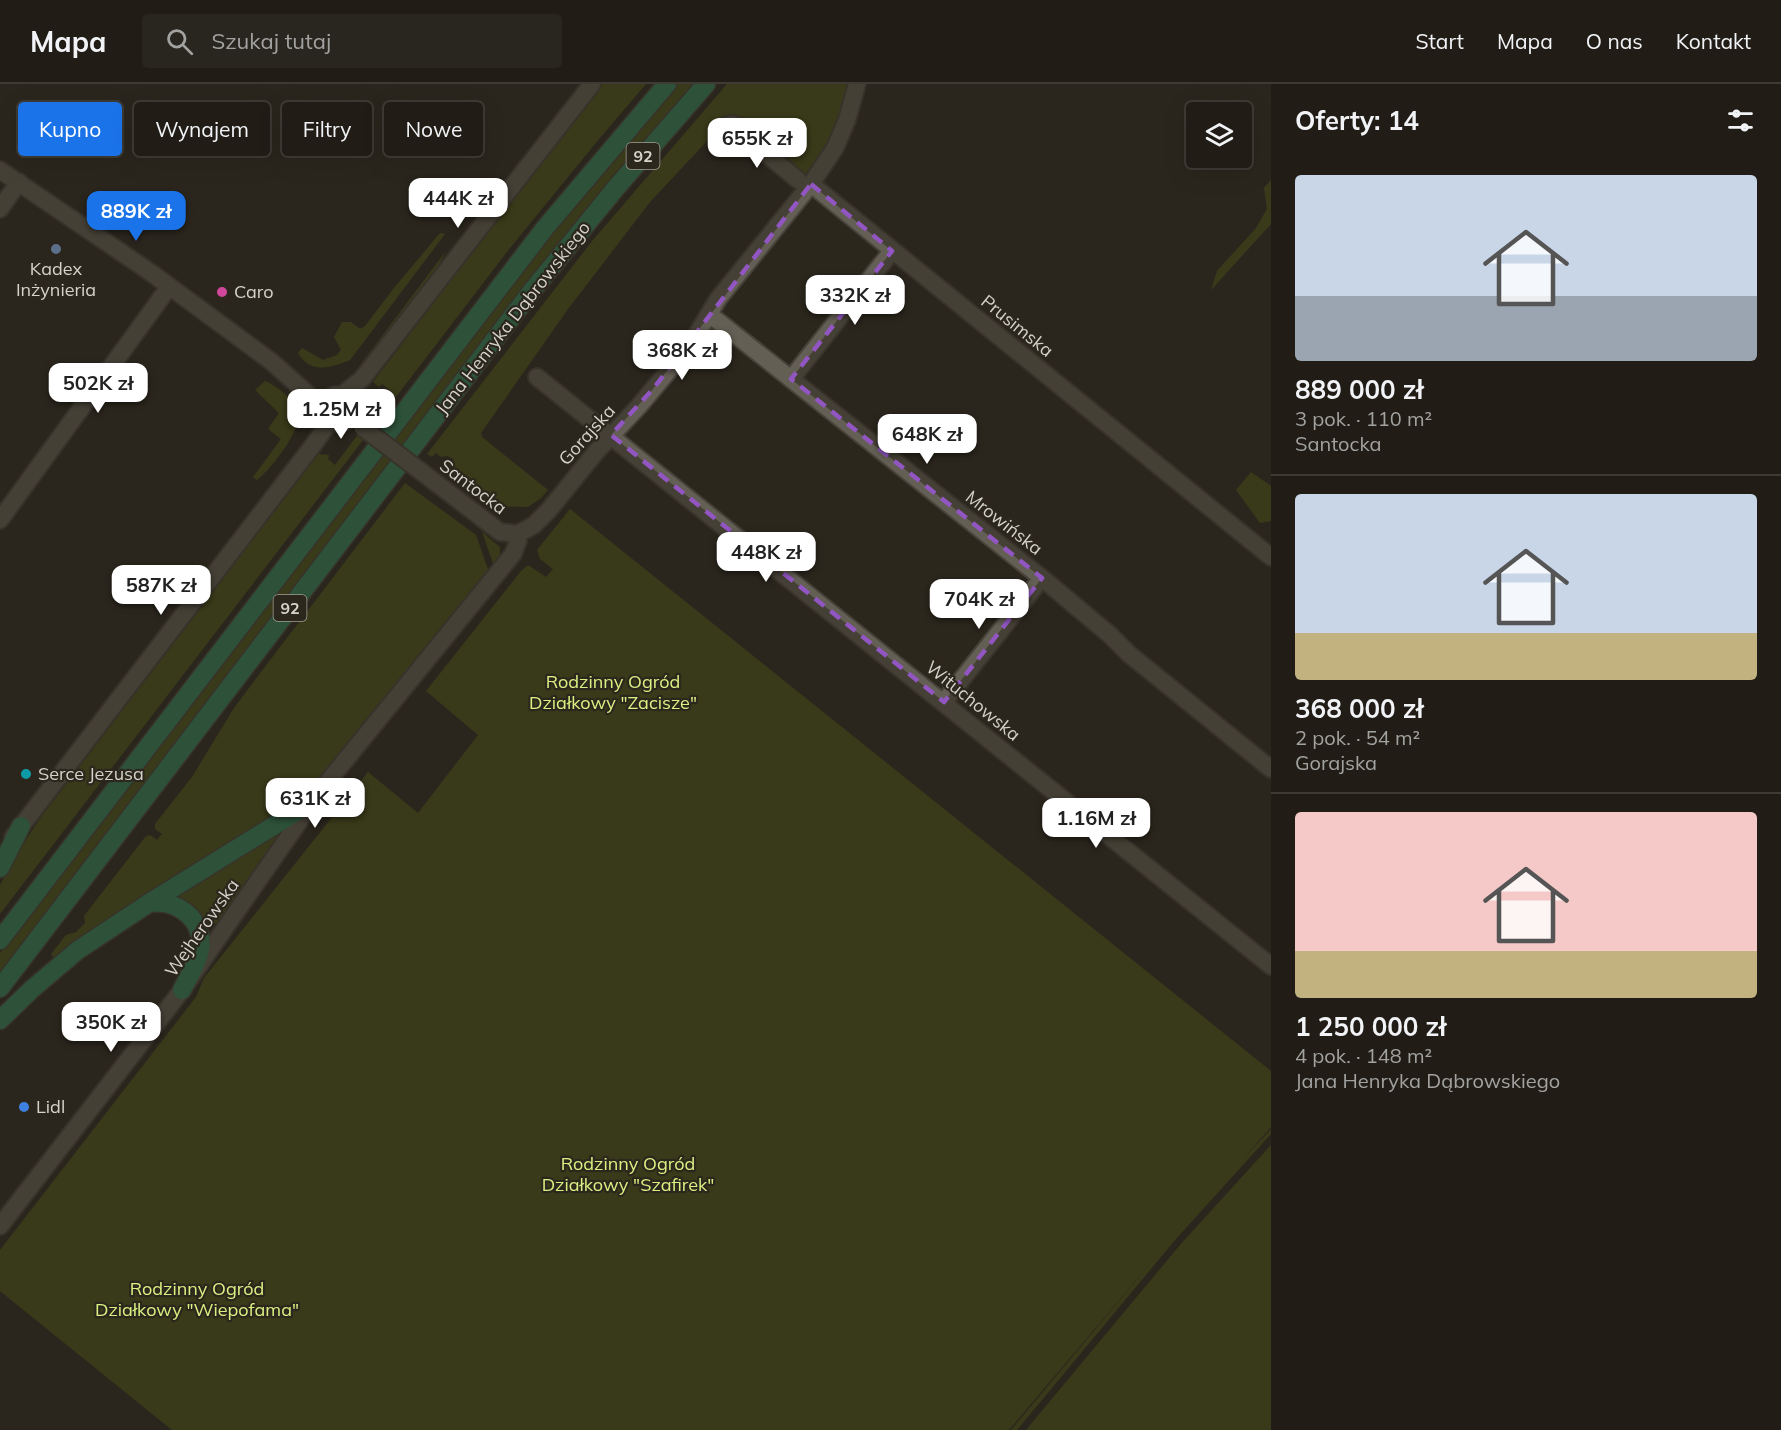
<!DOCTYPE html>
<html lang="pl">
<head>
<meta charset="utf-8">
<style>
	body { margin:0; font-family:Mulish,sans-serif; background:#29261f; color:#f1f3f6; height:100vh; display:flex; flex-direction:column; font-size:22px; white-space:nowrap }
	* { box-sizing:border-box; margin:0 }
	p { font-size:20px; color:#a2a2a1 }
	.icon { flex:none; width:33px; height:33px; fill:none; stroke:currentColor; stroke-width:2; stroke-linecap:round; stroke-linejoin:round }
	.map { position:relative; flex:1; overflow:hidden }
	.sheet { display:flex; flex-direction:column; background:#211d16; width:510px }
	.sheet>* { flex:none }
	.top-card { position:absolute; left:18px; top:18px; width:570px; height:54px; display:flex; gap:12px }
	.buttons { position:absolute; left:1186px; top:18px; display:grid; gap:12px }
	.buttons a { display:grid; place-items:center; width:66px; height:66px; border-radius:6px; background:#211d16; box-shadow:0 6px 24px #0002,0 0 0 2px #3e3b35; font-size:30px }
	.price { position:absolute; translate:-50% -51px; padding:0 14px; border-radius:12px; background:#fff; color:#222; font-size:20px; line-height:39px; filter:drop-shadow(0 2px 3px #0008) }
	.price::after { content:''; position:absolute; left:50%; top:36px; width:18px; height:14px; margin-left:-9px; background:inherit; clip-path:polygon(0 0,100% 0,50% 100%) }
	.price.on { background:#1a73e8; color:#fff }
	ul { padding:0; list-style:none }
	li { display:grid; align-content:center; gap:12px; height:318px; padding:0 24px }
	li+li { border-top:2px solid #3e3b35 }
	li span { display:grid; place-items:center; height:186px; border-radius:6px; color:#555 }
	li>.icon { margin-inline-start:auto }
	span .icon { width:108px; height:108px; fill:#fffc; stroke-width:1 }
	li b { font-size:26px }
	h2 { display:flex; justify-content:space-between; align-items:center; height:72px; padding:0 24px; font-size:26px }
	.pill { padding:0 21px; border-radius:6px; background:#211d16; box-shadow:0 6px 24px #0002,0 0 0 2px #3e3b35; font-size:21px; line-height:54px }
	.pill.on { background:#1a73e8; color:#fff }
	header { display:flex; align-items:center; gap:36px; box-sizing:border-box; height:84px; padding:0 30px; background:#211d16; border-bottom:2px solid #3e3b35 }
	header strong { font-size:28px }
	nav { display:flex; gap:33px; margin-inline-start:auto; font-size:21px }
	.search { width:420px; height:54px; background:#29261f; display:flex; align-items:center; gap:15px; box-sizing:border-box; padding:0 21px; border-radius:6px; color:#a2a2a1; font-size:22px }
	main { display:flex; flex:1; min-height:0 }
	.map>svg:first-child { display:block }
	.green { fill:#495316 }
	.lines { fill:none; stroke-linecap:round; stroke-linejoin:round }
	.minor-casing { stroke:#46423a; stroke-width:20 }
	.major-casing { stroke:#46423a; stroke-width:21 }
	.minor { stroke:#645f54; stroke-width:16 }
	.major { stroke:#2f865c; stroke-width:18 }
	.minor-bridge-casing { stroke:#46423a; stroke-width:20; stroke-linecap:butt }
	.minor-bridge { stroke:#645f54; stroke-width:16 }
	.marked { fill:none; stroke:#9256c2; stroke-width:4.5; stroke-dasharray:12 8; stroke-linejoin:round }
	.service-dot { fill:#5c6f8a; stroke:#2c271d; stroke-width:2 }
	.hotel-dot { fill:#d1479c; stroke:#2c271d; stroke-width:2 }
	.culture-dot { fill:#0f9aa8; stroke:#2c271d; stroke-width:2 }
	.shop-dot { fill:#3f7fe0; stroke:#2c271d; stroke-width:2 }
	.labels { text-anchor:middle; stroke-width:4.5; stroke-linejoin:round; paint-order:stroke }
	.shield { fill:#2c271d; stroke:#a29f97; stroke-width:1.5 }
	.shield-label { font-size:16px; font-weight:bold; fill:#d5d2cb }
	.poi-label { font-size:18px; fill:#d5d2cb; stroke:#2c271d; text-anchor:start }
	.street-label { font-size:18px; fill:#d5d2cb; stroke:#2c271d }
	.park-label { font-size:18px; fill:#daf082; stroke:#2c271d }
</style>
</head>
<body>
<header>
<strong>Mapa</strong>
<div class="search"><svg class="icon" aria-label="search" viewBox="0 0 24 24"><circle cx="10" cy="10" r="6"/><path d="M15 15l6 6"/></svg>Szukaj tutaj</div>
<nav><a>Start</a><a>Mapa</a><a>O nas</a><a>Kontakt</a></nav>
</header>
<main>
<div class="map">
<svg width="1271" height="1346" viewBox="0 0 1271 1346">
	<rect width="100%" height="100%" fill="#2c271d"/>
	<g class="green">
		<polygon points="601,0 646,0 599,55 510,164 0,830 0,801 18,768 41,733 318,370 329,371 328,375 335,381 391,307 382,300 379,303 373,298"/>
		<polygon points="678,0 696,0 0,891 0,869 529,178 599,93"/>
		<path d="M727 0H850C839 39 828 61 805 94L740 39 722 41 650 118 568 225 481 349 482 353 548 406 541 414 528 423 496 422 446 384 454 375 447 372 441 373 436 369 432 373 427 370 593 156Z"/>
		<polygon points="1271,96 1271,140 1211,206 1217,187 1256,144 1267,125 1264,104"/>
		<path d="M440 149 445 150 350 276C331 284 310 290 298 269L302 264 323 276 337 271 341 266 334 253 342 238H351L360 245 365 242 394 204Z"/>
		<polygon points="446,167 435,188 362,288 358,284"/>
		<path d="M265 297C276 301 296 317 298 329 302 346 270 386 257 396L253 393 281 355 268 345 279 329 255 306Z"/>
		<polygon points="1251,388 1271,402 1271,437 1260,439 1236,406"/>
		<polygon points="405,399 476,451 489,488 333,681 297,717 54,874 51,870 66,851 76,848 85,839 84,832 146,752 150,751 157,756 162,750 155,745 155,740 192,693 234,624 252,600"/>
		<polygon points="570,425 1271,987 1271,1043 1241,1077 1271,1045 1271,1050 1175,1156 1017,1346 1011,1346 1160,1168 1009,1346 172,1346 0,1207 0,1166 196,913 204,894 368,688 418,729 478,651 426,607 521,487 528,481 546,493 553,485 540,475 537,466"/>
		<polygon points="482,448 500,463 500,472 494,482"/>
		<polygon points="290,736 219,839 209,840 172,812"/>
		<polygon points="1271,1061 1271,1346 1026,1346 1180,1161"/>
	</g>
	<g class="lines">
		<g class="minor-casing">
			<g id="minor">
				<polyline points="725,42 732,40 741,43 763,67 798,96"/>
				<polyline points="0,86 150,188 272,278 311,313 328,335 334,339 345,338 351,331 351,319 342,311 334,311 324,320 324,329"/>
				<polyline points="811,100 1271,473"/>
				<polyline points="0,125 19,98"/>
				<polyline points="709,230 1042,494 1110,551 1129,570 1271,685"/>
				<polyline points="537,293 1271,882"/>
				<polyline points="791,295 892,167"/>
				<polyline points="342,311 362,295 592,0"/>
				<polyline points="423,389 500,448 518,450 534,441 549,426 596,368 639,322 691,260 718,215 811,100 835,64 847,36 857,0"/>
				<polyline points="0,436 169,203"/>
				<polyline points="944,618 1042,494"/>
				<polyline points="13,753 314,360 326,343 328,335"/>
				<polyline points="0,1142 182,906 321,706 513,470 518,457 518,450"/>
			</g>
		</g>
		<g class="major-casing">
			<g id="major">
				<polyline points="0,784 21,742"/>
				<path d="M149 819C177 815 205 835 200 866 197 880 188 893 182 906"/>
				<polyline points="0,856 545,144 667,0"/>
				<polyline points="0,904 531,208 615,105 706,0"/>
				<polyline points="0,936 32,905 78,866 149,819 299,726 321,707"/>
			</g>
		</g>
		<use href="#minor" class="minor"/>
		<use href="#major" class="major"/>
		<g class="minor-bridge-casing">
			<polyline id="minor-bridge" points="362,343 423,389"/>
		</g>
		<use href="#minor-bridge" class="minor-bridge"/>
	</g>
	<path d="M0 0H1271V1346H0ZM811 100 892 167 791 295 1042 494 944 618 611 351 653 305Z" fill="#2c271d" fill-opacity=".55" fill-rule="evenodd"/>
	<path class="marked" d="M811 100 892 167 791 295 1042 494 944 618 611 351 653 305Z"/>
	<circle class="service-dot" cx="56" cy="165" r="6"/>
	<circle class="hotel-dot" cx="222" cy="208" r="6"/>
	<circle class="culture-dot" cx="26" cy="690" r="6"/>
	<circle class="shop-dot" cx="24" cy="1023" r="6"/>
	<g class="labels">
		<g class="shield">
			<rect x="626.5" y="59" width="33" height="26" rx="4.5"/>
			<rect x="273.5" y="511" width="33" height="26" rx="4.5"/>
		</g>
		<g class="shield-label">
			<text x="643" y="78">92</text>
			<text x="290" y="530">92</text>
		</g>
		<g class="poi-label">
			<text x="56" y="191" text-anchor="middle">Kadex<tspan x="56" dy="21">Inżynieria</tspan></text>
			<text x="234" y="214">Caro</text>
			<text x="38" y="696">Serce Jezusa</text>
			<text x="36" y="1029">Lidl</text>
		</g>
		<g class="street-label">
			<text transform="translate(513 234) rotate(-52)" y="6">Jana Henryka Dąbrowskiego</text>
			<text transform="translate(1017 242) rotate(39)" y="6">Prusimska</text>
			<text transform="translate(587 351) rotate(-48)" y="6">Gorajska</text>
			<text transform="translate(473 403) rotate(37)" y="6">Santocka</text>
			<text transform="translate(1004 439) rotate(38)" y="6">Mrowińska</text>
			<text transform="translate(973 617) rotate(39)" y="6">Wituchowska</text>
			<text transform="translate(202 844) rotate(-55)" y="6">Wejherowska</text>
		</g>
		<g class="park-label">
			<text x="613" y="604">Rodzinny Ogród<tspan x="613" dy="21">Działkowy "Zacisze"</tspan></text>
			<text x="628" y="1086">Rodzinny Ogród<tspan x="628" dy="21">Działkowy "Szafirek"</tspan></text>
			<text x="197" y="1211">Rodzinny Ogród<tspan x="197" dy="21">Działkowy "Wiepofama"</tspan></text>
		</g>
	</g>
</svg>
<div class="buttons">
<a><svg class="icon" aria-label="layers" viewBox="0 0 24 24"><path d="M12 4l9 5-9 5-9-5zM3 14l9 5 9-5"/></svg></a>
</div>
<b class="price" style="left:757px;top:85px">655K zł</b>
<b class="price" style="left:458px;top:145px">444K zł</b>
<b class="price on" style="left:136px;top:158px">889K zł</b>
<b class="price" style="left:855px;top:242px">332K zł</b>
<b class="price" style="left:682px;top:297px">368K zł</b>
<b class="price" style="left:98px;top:330px">502K zł</b>
<b class="price" style="left:341px;top:356px">1.25M zł</b>
<b class="price" style="left:927px;top:381px">648K zł</b>
<b class="price" style="left:766px;top:499px">448K zł</b>
<b class="price" style="left:161px;top:532px">587K zł</b>
<b class="price" style="left:979px;top:546px">704K zł</b>
<b class="price" style="left:315px;top:745px">631K zł</b>
<b class="price" style="left:1096px;top:765px">1.16M zł</b>
<b class="price" style="left:111px;top:969px">350K zł</b>
<div class="top-card">
<a class="pill on">Kupno</a>
<a class="pill">Wynajem</a>
<a class="pill">Filtry</a>
<a class="pill">Nowe</a>
</div>
</div>
<section class="sheet">
<h2>Oferty: 14<svg class="icon" aria-label="filters" viewBox="0 0 24 24"><path d="M4 7h16M4 17h16"/><circle cx="9" cy="7" r="2"/><circle cx="15" cy="17" r="2"/></svg></h2>
<ul>
<li><span style="background:linear-gradient(#c9d6e8 65%,#9aa5b1 0)"><svg class="icon" aria-label="home" viewBox="0 0 24 24"><path d="M3 11l9-7 9 7M6 9v11h12V9"/></svg></span><div><b>889 000 zł</b><p>3 pok. · 110 m²</p><p>Santocka</p></div></li>
<li><span style="background:linear-gradient(#c9d6e8 75%,#c2b280 0)"><svg class="icon" aria-label="home" viewBox="0 0 24 24"><path d="M3 11l9-7 9 7M6 9v11h12V9"/></svg></span><div><b>368 000 zł</b><p>2 pok. · 54 m²</p><p>Gorajska</p></div></li>
<li><span style="background:linear-gradient(#f6c9c9 75%,#c2b280 0)"><svg class="icon" aria-label="home" viewBox="0 0 24 24"><path d="M3 11l9-7 9 7M6 9v11h12V9"/></svg></span><div><b>1 250 000 zł</b><p>4 pok. · 148 m²</p><p>Jana Henryka Dąbrowskiego</p></div></li>
</ul>
</section>
</main>
</body>
</html>
